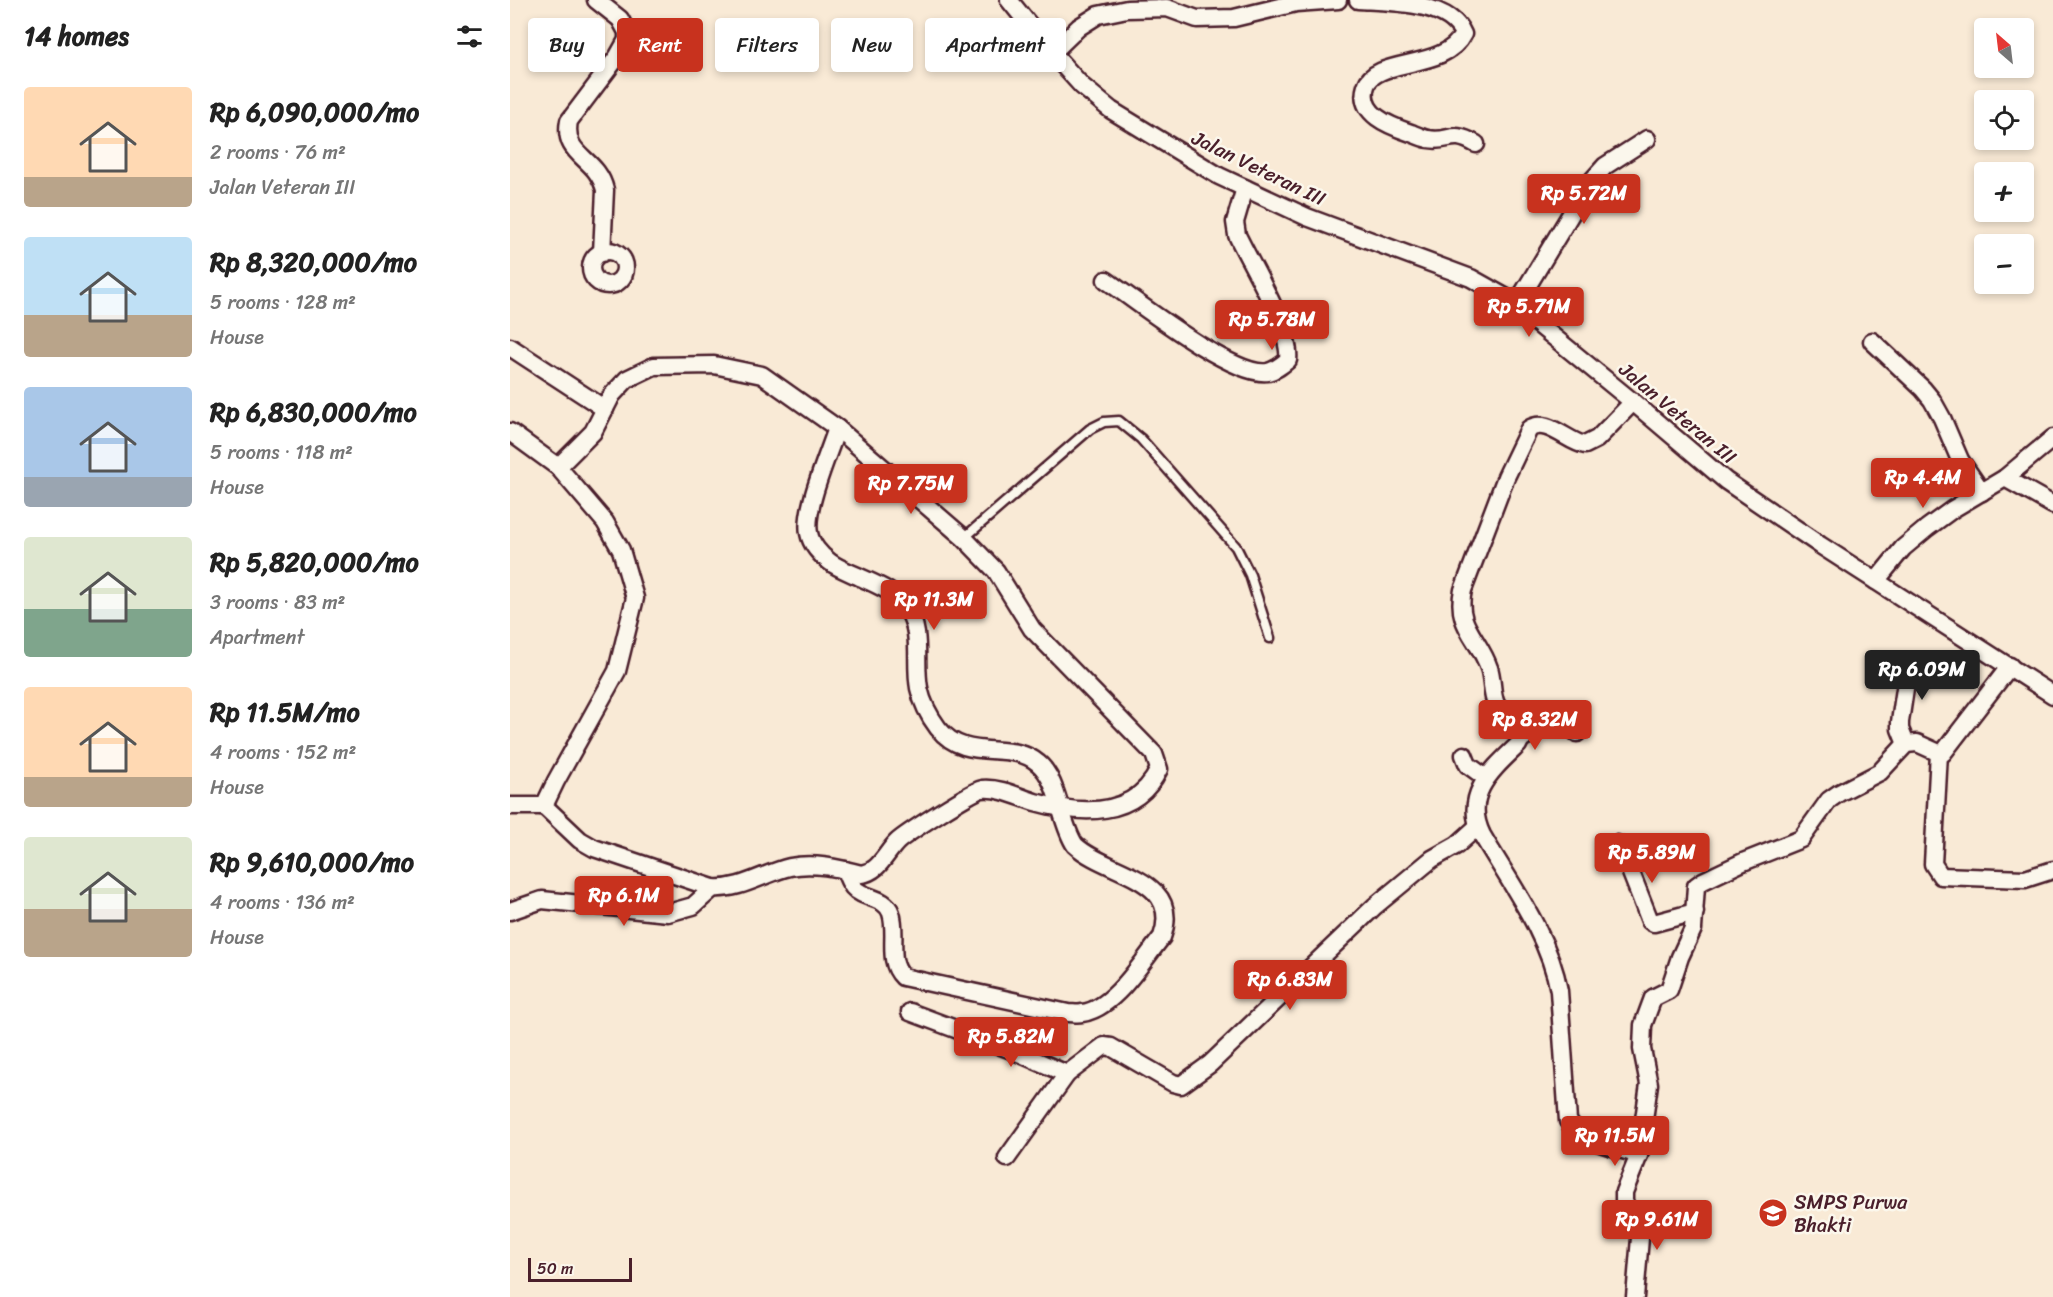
<!DOCTYPE html>
<html lang="en">
<head>
<meta charset="utf-8">
<style>
	body { margin:0; font-family:Sriracha,sans-serif; background:#f6f6f6; color:#222; height:100vh; display:flex; flex-direction:column; font-size:22px; white-space:nowrap }
	* { box-sizing:border-box; margin:0 }
	p { font-size:20px; color:#767676 }
	.icon { flex:none; width:33px; height:33px; fill:none; stroke:currentColor; stroke-width:2; stroke-linecap:round; stroke-linejoin:round }
	.map { position:relative; flex:1; overflow:hidden }
	.side { display:flex; flex-direction:column; background:#fff; width:510px }
	.side>* { flex:none }
	.top-card { position:absolute; left:18px; top:18px; width:570px; height:54px; display:flex; gap:12px }
	.needle { width:39px; rotate:332deg }
	.fabs { position:absolute; left:1464px; top:18px; display:grid; gap:12px }
	.fabs a { display:grid; place-items:center; width:60px; height:60px; border-radius:6px; background:#fff; box-shadow:0 3px 9px #0003; font-size:30px }
	.scale { position:absolute; left:18px; bottom:15px; width:104px; box-sizing:border-box; padding-left:6px; border:3px solid #4a1f2b; border-top:0; font-size:16px; line-height:21px; white-space:nowrap; color:#4a1f2b; -webkit-text-stroke:4px #fbf7ec; paint-order:stroke }
	.price { position:absolute; translate:-50% -51px; padding:0 14px; border-radius:6px; background:#c8321e; color:#fff; font-size:20px; line-height:39px; filter:drop-shadow(0 2px 3px #0008) }
	.price::after { content:''; position:absolute; left:50%; top:36px; width:18px; height:14px; margin-left:-9px; background:inherit; clip-path:polygon(0 0,100% 0,50% 100%) }
	.price.active { background:#222; color:#fff }
	ul { padding:0; list-style:none }
	li { display:flex; align-items:center; gap:18px; height:150px; padding:0 24px }
	li span { display:grid; place-items:center; flex:none; width:168px; height:120px; border-radius:6px; color:#555 }
	li>.icon { margin-inline-start:auto }
	span .icon { width:72px; height:72px; fill:#fffc; stroke-width:1 }
	li b { font-size:26px }
	h2 { display:flex; justify-content:space-between; align-items:center; height:72px; padding:0 24px; font-size:26px }
	.tag { padding:0 21px; border-radius:6px; background:#fff; box-shadow:0 3px 9px #0003; font-size:21px; line-height:54px }
	.tag.active { background:#c8321e; color:#fff }
	main { display:flex; flex:1; min-height:0 }
	.map>svg:first-child { display:block }
	.lines { fill:none; stroke-linecap:round; stroke-linejoin:round }
	.service-casing { stroke:#4a1f2b; stroke-width:13 }
	.minor-casing { stroke:#4a1f2b; stroke-width:21 }
	.service { stroke:#fbf7ec; stroke-width:8 }
	.minor { stroke:#fbf7ec; stroke-width:16 }
	.labels { text-anchor:middle; stroke-width:5; stroke-linejoin:round; paint-order:stroke }
	.street-label { font-size:20px; fill:#4a1f2b; stroke:#fbf7ec }
	.poi-label { font-size:20px; fill:#4a1f2b; stroke:#fbf7ec; text-anchor:start }
</style>
</head>
<body>
<main>
<section class="side">
<h2>14 homes<svg class="icon" aria-label="filters" viewBox="0 0 24 24"><path d="M4 7h16M4 17h16"/><circle cx="9" cy="7" r="2"/><circle cx="15" cy="17" r="2"/></svg></h2>
<ul>
<li><span style="background:linear-gradient(#ffd9b3 75%,#b9a48a 0)"><svg class="icon" aria-label="home" viewBox="0 0 24 24"><path d="M3 11l9-7 9 7M6 9v11h12V9"/></svg></span><div><b>Rp 6,090,000/mo</b><p>2 rooms · 76 m²</p><p>Jalan Veteran III</p></div></li>
<li><span style="background:linear-gradient(#bfe0f5 65%,#b9a48a 0)"><svg class="icon" aria-label="home" viewBox="0 0 24 24"><path d="M3 11l9-7 9 7M6 9v11h12V9"/></svg></span><div><b>Rp 8,320,000/mo</b><p>5 rooms · 128 m²</p><p>House</p></div></li>
<li><span style="background:linear-gradient(#a9c7e8 75%,#9aa5b1 0)"><svg class="icon" aria-label="home" viewBox="0 0 24 24"><path d="M3 11l9-7 9 7M6 9v11h12V9"/></svg></span><div><b>Rp 6,830,000/mo</b><p>5 rooms · 118 m²</p><p>House</p></div></li>
<li><span style="background:linear-gradient(#dfe7d0 60%,#7fa58c 0)"><svg class="icon" aria-label="home" viewBox="0 0 24 24"><path d="M3 11l9-7 9 7M6 9v11h12V9"/></svg></span><div><b>Rp 5,820,000/mo</b><p>3 rooms · 83 m²</p><p>Apartment</p></div></li>
<li><span style="background:linear-gradient(#ffd9b3 75%,#b9a48a 0)"><svg class="icon" aria-label="home" viewBox="0 0 24 24"><path d="M3 11l9-7 9 7M6 9v11h12V9"/></svg></span><div><b>Rp 11.5M/mo</b><p>4 rooms · 152 m²</p><p>House</p></div></li>
<li><span style="background:linear-gradient(#dfe7d0 60%,#b9a48a 0)"><svg class="icon" aria-label="home" viewBox="0 0 24 24"><path d="M3 11l9-7 9 7M6 9v11h12V9"/></svg></span><div><b>Rp 9,610,000/mo</b><p>4 rooms · 136 m²</p><p>House</p></div></li>
</ul>
</section>
<div class="map">
<svg width="1543" height="1297" viewBox="0 0 1543 1297">
	<rect width="100%" height="100%" fill="#f9ead6"/>
	<filter id="ink" filterUnits="userSpaceOnUse"><feTurbulence type="fractalNoise" baseFrequency=".0167" numOctaves="2"/><feDisplacementMap in="SourceGraphic" scale="12" xChannelSelector="R" yChannelSelector="G"/><feConvolveMatrix kernelMatrix="1 2 1 2 8 2 1 2 1" color-interpolation-filters="sRGB"/></filter>
	<g filter="url(#ink)">
		<g class="lines">
			<g class="service-casing">
				<polyline id="service" points="454,538 580,429 594,422 609,421 631,439 726,547 740,575 760,638"/>
			</g>
			<g class="minor-casing">
				<g id="minor">
					<path d="M86 0 110 19 117 32V40L108 56 59 121C52 157 87 156 95 190L92 253"/>
					<polyline points="499,0 542,53 572,86 601,110 709,176 797,217 961,278 995,297 1123,402 1216,481 1310,545 1543,695"/>
					<path d="M848 0C879 2 939 1 953 34 935 71 865 57 856 86 847 114 880 126 901 133 906 135 913 138 918 139 941 143 940 129 966 144"/>
					<polyline points="542,53 569,27 588,15 617,9 657,8 687,19 724,18 786,3 828,0"/>
					<circle cx="98" cy="268" r="17"/>
					<path d="M596 280C626 301 724 378 758 372 766 370 772 365 778 360 782 331 741 265 727 235L725 222 735 188"/>
					<polyline points="1006,305 1079,184 1095,166 1137,139"/>
					<polyline points="1362,341 1413,389 1422,400 1432,418 1450,460 1472,492"/>
					<polyline points="0,347 95,409"/>
					<path d="M1123 402 1087 439 1075 445C1057 442 1037 417 1019 429L996 477 953 590C945 626 969 638 979 668 983 679 981 693 986 704 992 716 1003 724 1010 734L1011 739 1008 745C982 770 952 795 972 835 1000 883 1039 935 1049 991L1058 1121C1071 1142 1106 1147 1129 1155"/>
					<path d="M327 428C319 453 294 509 299 533 301 544 310 555 320 562 329 569 342 573 352 578 368 585 387 593 397 608 413 634 404 660 409 688 412 702 419 716 428 728 456 764 500 739 528 763 549 780 550 823 565 845 597 875 673 877 652 937 633 960 604 1009 572 1013 568 1014 563 1013 558 1013L393 977C376 961 388 934 381 913 375 896 354 900 343 887 339 882 337 876 335 870"/>
					<path d="M0 432 48 467 95 522 111 550 125 598 107 671 46 781 34 806 70 840 84 848 203 888C231 890 254 873 280 867 303 862 329 868 351 874 369 872 375 854 387 842 394 835 465 789 472 789 489 787 509 797 525 802 571 815 626 818 649 769L644 754 522 629 486 571 454 538 327 428 252 375 204 365 144 366 117 379 102 395 83 432 48 467"/>
					<polyline points="1495,478 1543,505"/>
					<polyline points="1366,581 1393,548 1417,528 1443,509 1495,478 1543,438"/>
					<polyline points="1011,739 1052,718 1067,733"/>
					<polyline points="1396,744 1390,729 1390,722 1399,662"/>
					<polyline points="1429,753 1423,864 1431,876 1515,879 1543,870"/>
					<polyline points="954,755 958,765 976,778"/>
					<polyline points="0,806 34,806"/>
					<polyline points="1107,844 1114,855 1140,921 1144,923 1185,912"/>
					<polyline points="0,911 32,900 158,913 183,906 203,888"/>
					<polyline points="400,1012 504,1051 557,1074 497,1158"/>
					<polyline points="557,1074 594,1046 601,1047 663,1083 671,1085 700,1064 865,906 922,859 947,845 968,826"/>
					<polyline points="1125,1297 1130,1238 1127,1224 1114,1202 1114,1192 1129,1155 1139,1084 1132,1049 1133,1025 1143,998 1159,990 1170,957 1183,929 1186,886 1193,881 1233,862 1291,839 1319,800 1329,793 1370,772 1396,744 1407,743 1429,753 1433,753 1500,666"/>
				</g>
			</g>
			<use href="#service" class="service"/>
			<use href="#minor" class="minor"/>
		</g>
	</g>
	<defs>
		<g id="school-disc" transform="scale(1.5)"><circle r="9.5" fill="#c8321e" stroke="#fbf7ec"/><path d="M0-5L7-2L0 1L-7-2ZM-4 1L0 2.5L4 1V4Q0 6-4 4Z" fill="#fff"/></g>
	</defs>
	<g fill-rule="evenodd">
		<use href="#school-disc" x="1263" y="1213"/>
	</g>
	<g class="labels">
		<g class="street-label">
			<text transform="translate(749 168) rotate(26)" y="7">Jalan Veteran III</text>
			<text transform="translate(1168 413) rotate(40)" y="7">Jalan Veteran III</text>
		</g>
		<g class="poi-label">
			<text x="1284" y="1209">SMPS Purwa<tspan x="1284" dy="23">Bhakti</tspan></text>
		</g>
	</g>
</svg>
<div class="fabs">
<a><svg class="needle" viewBox="-14 -14 28 28"><path d="M0-13l5 13h-10z" fill="#e53935"/><path d="M0 13l5-13h-10z" fill="#767676"/></svg></a>
<a><svg class="icon" aria-label="locate" viewBox="0 0 24 24"><circle cx="12" cy="12" r="6"/><path d="M12 2v4M12 18v4M2 12h4M18 12h4"/></svg></a>
<a>+</a>
<a>−</a>
</div>
<div class="scale">50 m</div>
<b class="price" style="left:1074px;top:225px">Rp 5.72M</b>
<b class="price" style="left:1019px;top:338px">Rp 5.71M</b>
<b class="price" style="left:762px;top:351px">Rp 5.78M</b>
<b class="price" style="left:1413px;top:509px">Rp 4.4M</b>
<b class="price" style="left:401px;top:515px">Rp 7.75M</b>
<b class="price" style="left:424px;top:631px">Rp 11.3M</b>
<b class="price active" style="left:1412px;top:701px">Rp 6.09M</b>
<b class="price" style="left:1025px;top:751px">Rp 8.32M</b>
<b class="price" style="left:1142px;top:884px">Rp 5.89M</b>
<b class="price" style="left:114px;top:927px">Rp 6.1M</b>
<b class="price" style="left:780px;top:1011px">Rp 6.83M</b>
<b class="price" style="left:501px;top:1068px">Rp 5.82M</b>
<b class="price" style="left:1105px;top:1167px">Rp 11.5M</b>
<b class="price" style="left:1147px;top:1251px">Rp 9.61M</b>
<div class="top-card">
<a class="tag">Buy</a>
<a class="tag active">Rent</a>
<a class="tag">Filters</a>
<a class="tag">New</a>
<a class="tag">Apartment</a>
</div>
</div>
</main>
</body>
</html>
